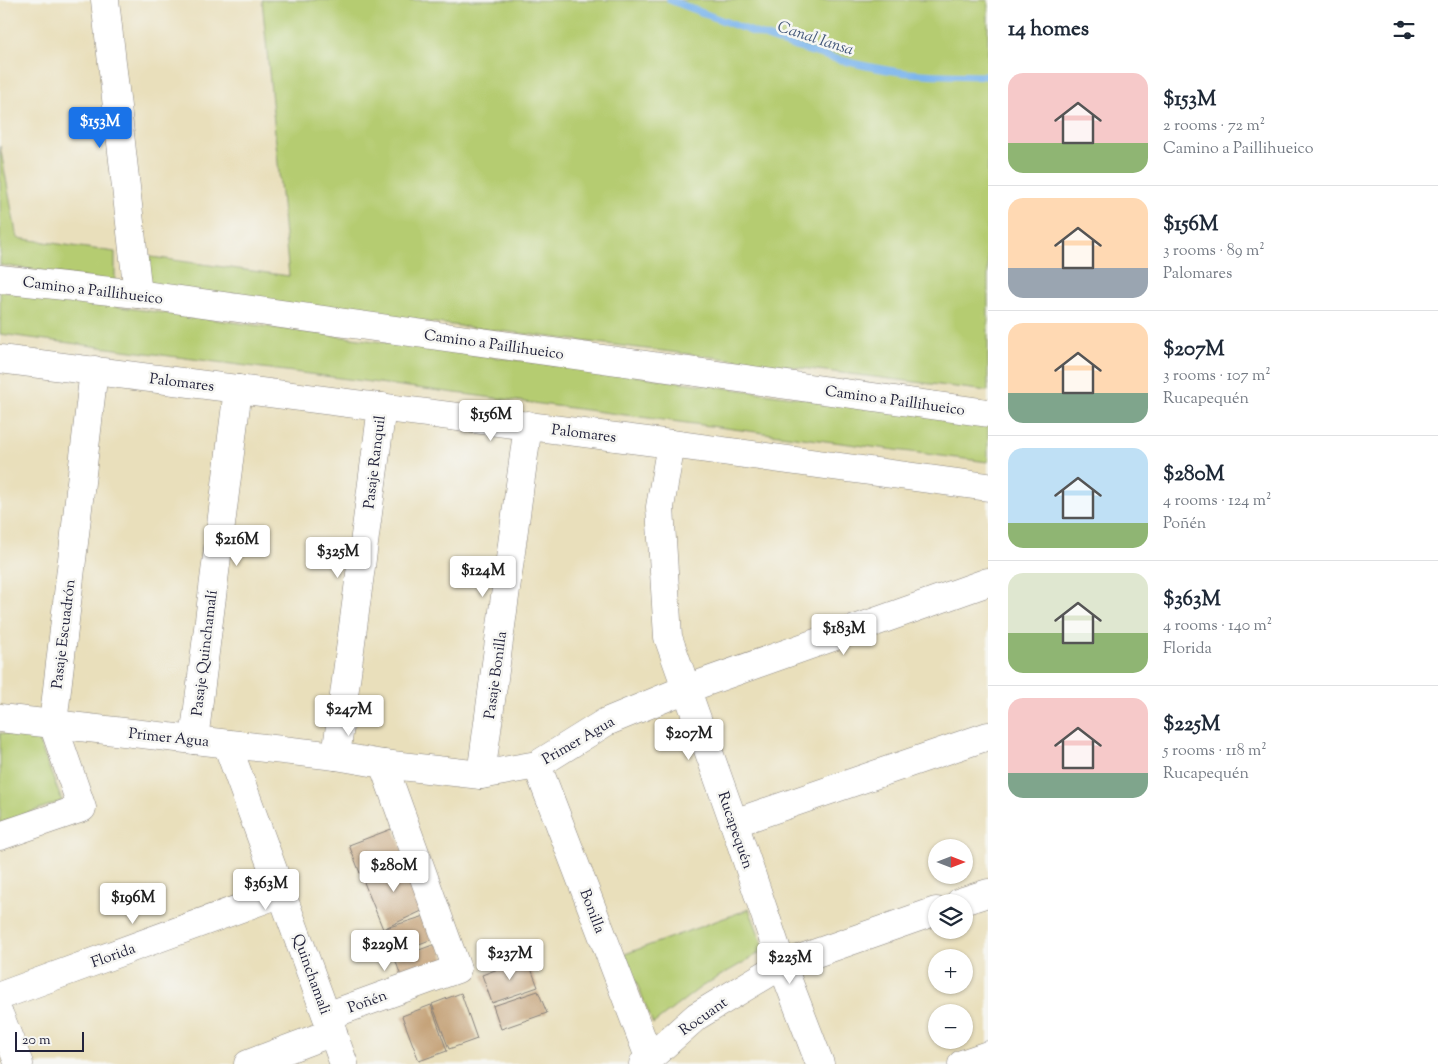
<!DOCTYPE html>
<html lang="en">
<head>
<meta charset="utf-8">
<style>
	body { margin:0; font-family:"Sorts Mill Goudy",serif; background:#f6f6f7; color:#1f2937; height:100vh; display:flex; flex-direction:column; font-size:19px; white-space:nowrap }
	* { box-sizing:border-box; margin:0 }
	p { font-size:16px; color:#747a83 }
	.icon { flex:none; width:28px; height:28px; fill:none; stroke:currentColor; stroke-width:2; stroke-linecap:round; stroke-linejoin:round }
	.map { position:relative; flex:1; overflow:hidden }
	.drawer { display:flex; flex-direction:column; background:#fff; width:450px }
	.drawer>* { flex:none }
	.needle { width:32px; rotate:90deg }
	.tools { position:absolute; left:928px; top:839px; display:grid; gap:10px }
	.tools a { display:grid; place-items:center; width:45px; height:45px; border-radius:50%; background:#fff; box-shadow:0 1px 4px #0004; font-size:25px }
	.scale { position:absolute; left:15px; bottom:12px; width:69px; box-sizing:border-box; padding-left:5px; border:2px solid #22223b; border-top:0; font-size:14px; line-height:18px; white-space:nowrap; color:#22223b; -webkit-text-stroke:4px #f6f6f2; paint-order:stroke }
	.price { position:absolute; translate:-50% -42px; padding:0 11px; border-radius:5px; background:#fff; color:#222; font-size:16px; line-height:32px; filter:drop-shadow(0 1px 2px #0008) }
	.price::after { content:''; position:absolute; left:50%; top:30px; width:15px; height:11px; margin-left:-8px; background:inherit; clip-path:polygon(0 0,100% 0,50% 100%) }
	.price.active { background:#1a73e8; color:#fff }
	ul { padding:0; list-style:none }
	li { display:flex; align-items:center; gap:15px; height:125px; padding:0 20px }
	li+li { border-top:1px solid #e0e1e3 }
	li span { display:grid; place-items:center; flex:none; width:140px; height:100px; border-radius:15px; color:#555 }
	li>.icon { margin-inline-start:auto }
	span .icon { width:60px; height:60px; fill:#fffc; stroke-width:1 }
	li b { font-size:21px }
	h2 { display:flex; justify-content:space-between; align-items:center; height:60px; padding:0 20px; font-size:21px }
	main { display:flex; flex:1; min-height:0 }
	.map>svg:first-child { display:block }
	.green { fill:#b5cc71; stroke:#6c7756 }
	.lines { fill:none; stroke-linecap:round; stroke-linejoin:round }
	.stream { stroke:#7db6ed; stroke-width:7 }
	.building { fill:#c4a177 }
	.minor-casing { stroke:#86807b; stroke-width:29 }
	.minor { stroke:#fff; stroke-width:28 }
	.labels { text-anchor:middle; stroke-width:5; stroke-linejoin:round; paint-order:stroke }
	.street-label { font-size:15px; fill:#22223b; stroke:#f6f6f2 }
	.water-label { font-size:16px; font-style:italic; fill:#425679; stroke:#f6f6f2 }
</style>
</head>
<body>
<main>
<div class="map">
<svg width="988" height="1064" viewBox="0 0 988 1064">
	<rect width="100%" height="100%" fill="#f6f6f2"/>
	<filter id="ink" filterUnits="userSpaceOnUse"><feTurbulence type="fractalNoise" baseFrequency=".02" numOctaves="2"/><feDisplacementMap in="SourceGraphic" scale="10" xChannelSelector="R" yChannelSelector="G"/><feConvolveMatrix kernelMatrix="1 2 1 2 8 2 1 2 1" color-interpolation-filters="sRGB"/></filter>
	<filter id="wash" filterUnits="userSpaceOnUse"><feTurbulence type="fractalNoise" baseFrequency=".0096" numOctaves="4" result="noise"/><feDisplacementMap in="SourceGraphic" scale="20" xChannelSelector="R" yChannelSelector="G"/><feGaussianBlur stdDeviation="1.12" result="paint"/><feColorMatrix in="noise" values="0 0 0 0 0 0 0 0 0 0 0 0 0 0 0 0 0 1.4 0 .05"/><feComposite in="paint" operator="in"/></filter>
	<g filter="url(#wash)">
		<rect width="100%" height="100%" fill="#e9dfbb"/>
		<g class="green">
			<polygon points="262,0 988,0 988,391 151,288 144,256 289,276"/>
			<polygon points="0,146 17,238 115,252 115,282 0,265"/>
			<polygon points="0,291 988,423 988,462 0,334"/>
			<polygon points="0,733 37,737 62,801 0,823"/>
			<polygon points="749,909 763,945 758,954 701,987 653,1024 625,954"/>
		</g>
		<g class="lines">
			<path class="stream" d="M670 0C745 29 820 61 900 72 929 76 959 75 988 76"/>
		</g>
		<g id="blocks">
			<g class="building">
				<polygon points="394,828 405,857 360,873 349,845"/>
				<polygon points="406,858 426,909 383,929 361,875"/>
				<polygon points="428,915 438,937 392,954 383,929"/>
				<polygon points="438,943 448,966 403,982 395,959"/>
				<polygon points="527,958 538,987 492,1003 482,975"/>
				<polygon points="538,991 547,1013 501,1029 493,1006"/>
				<polygon points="461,993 477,1039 449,1049 432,1004"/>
				<polygon points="431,1005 447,1051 419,1061 402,1016"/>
			</g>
		</g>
	</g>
	<g filter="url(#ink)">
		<use href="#blocks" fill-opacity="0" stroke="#86807b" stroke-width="1"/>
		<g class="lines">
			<g class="minor-casing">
				<g id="minor">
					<polyline points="105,0 138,294"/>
					<polyline points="0,279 138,294 988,413"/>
					<polyline points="0,359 671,444 988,487"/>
					<polyline points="671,444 660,507 668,637 734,823 782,965 820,1064"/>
					<polyline points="0,718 336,756 383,764 481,775 537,765 606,722 686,689 988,582"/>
					<polyline points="194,740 238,389"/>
					<polyline points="227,744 344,1064"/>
					<polyline points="336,756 382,407"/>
					<polyline points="537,765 649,1057"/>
					<polyline points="481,775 528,425"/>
					<polyline points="734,823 988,736"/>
					<polyline points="0,836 82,808 53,724 94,370"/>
					<polyline points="960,902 988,893"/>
					<polyline points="0,996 282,893"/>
					<polyline points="0,1016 19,1064"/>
					<polyline points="327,1016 457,969 383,764"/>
					<polyline points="248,1064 333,1032"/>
					<polyline points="643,1064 697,1016 782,965 936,911"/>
					<polyline points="962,1064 988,1055"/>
				</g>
			</g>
			<use href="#minor" class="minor"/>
		</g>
	</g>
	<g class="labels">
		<g class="street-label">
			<text transform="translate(93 290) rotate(7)" y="5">Camino a Paillihueico</text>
			<text transform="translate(494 344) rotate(8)" y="5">Camino a Paillihueico</text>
			<text transform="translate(182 382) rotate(7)" y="5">Palomares</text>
			<text transform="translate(895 400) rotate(8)" y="5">Camino a Paillihueico</text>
			<text transform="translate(584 433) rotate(7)" y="5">Palomares</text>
			<text transform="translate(374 462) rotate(-83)" y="5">Pasaje Ranquil</text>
			<text transform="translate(63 634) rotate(-83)" y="5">Pasaje Escuadrón</text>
			<text transform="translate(204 653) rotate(-83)" y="5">Pasaje Quinchamalí</text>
			<text transform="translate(495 675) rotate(-82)" y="5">Pasaje Bonilla</text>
			<text transform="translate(169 737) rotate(6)" y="5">Primer Agua</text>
			<text transform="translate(578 740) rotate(-30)" y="5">Primer Agua</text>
			<text transform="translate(736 830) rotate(71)" y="5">Rucapequén</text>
			<text transform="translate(593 911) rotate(69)" y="5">Bonilla</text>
			<text transform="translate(113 955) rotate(-20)" y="5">Florida</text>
			<text transform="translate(312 974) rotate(70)" y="5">Quinchamali</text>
			<text transform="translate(367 1001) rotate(-20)" y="5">Poñén</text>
			<text transform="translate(703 1016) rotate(-35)" y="5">Rocuant</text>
		</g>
		<g class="water-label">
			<text transform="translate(816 37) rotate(18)" y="6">Canal Iansa</text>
		</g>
	</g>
</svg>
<div class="tools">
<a><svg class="needle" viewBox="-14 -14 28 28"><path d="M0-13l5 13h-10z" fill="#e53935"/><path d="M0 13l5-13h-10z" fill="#747a83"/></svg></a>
<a><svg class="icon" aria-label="layers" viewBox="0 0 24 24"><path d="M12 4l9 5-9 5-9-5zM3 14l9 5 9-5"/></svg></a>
<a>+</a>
<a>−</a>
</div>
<div class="scale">20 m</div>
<b class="price active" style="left:100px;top:149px">$153M</b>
<b class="price" style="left:491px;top:442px">$156M</b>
<b class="price" style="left:237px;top:567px">$216M</b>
<b class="price" style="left:338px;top:579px">$325M</b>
<b class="price" style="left:483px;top:598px">$124M</b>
<b class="price" style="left:844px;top:656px">$183M</b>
<b class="price" style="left:349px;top:737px">$247M</b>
<b class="price" style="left:689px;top:761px">$207M</b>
<b class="price" style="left:394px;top:893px">$280M</b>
<b class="price" style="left:266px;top:911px">$363M</b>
<b class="price" style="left:133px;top:925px">$196M</b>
<b class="price" style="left:385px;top:972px">$229M</b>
<b class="price" style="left:510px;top:981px">$237M</b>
<b class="price" style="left:790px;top:985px">$225M</b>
</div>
<section class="drawer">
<h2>14 homes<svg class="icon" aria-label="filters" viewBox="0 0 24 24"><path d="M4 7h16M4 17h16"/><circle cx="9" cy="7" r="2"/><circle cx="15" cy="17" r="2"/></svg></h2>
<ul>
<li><span style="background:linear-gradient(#f6c9c9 70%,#8fb573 0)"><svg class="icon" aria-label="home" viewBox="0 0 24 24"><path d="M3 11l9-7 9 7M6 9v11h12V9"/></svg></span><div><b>$153M</b><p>2 rooms · 72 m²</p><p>Camino a Paillihueico</p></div></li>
<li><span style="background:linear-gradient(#ffd9b3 70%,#9aa5b1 0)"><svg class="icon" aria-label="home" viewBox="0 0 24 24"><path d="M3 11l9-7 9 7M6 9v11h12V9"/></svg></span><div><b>$156M</b><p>3 rooms · 89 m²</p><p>Palomares</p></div></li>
<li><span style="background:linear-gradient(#ffd9b3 70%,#7fa58c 0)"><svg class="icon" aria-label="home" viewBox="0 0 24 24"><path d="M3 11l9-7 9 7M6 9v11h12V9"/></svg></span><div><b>$207M</b><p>3 rooms · 107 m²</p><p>Rucapequén</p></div></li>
<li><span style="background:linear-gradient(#bfe0f5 75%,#8fb573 0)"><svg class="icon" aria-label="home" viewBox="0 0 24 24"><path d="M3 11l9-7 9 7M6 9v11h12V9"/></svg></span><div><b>$280M</b><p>4 rooms · 124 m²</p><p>Poñén</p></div></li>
<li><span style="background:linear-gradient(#dfe7d0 60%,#8fb573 0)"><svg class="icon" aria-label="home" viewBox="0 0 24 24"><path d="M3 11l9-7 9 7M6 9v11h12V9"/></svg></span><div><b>$363M</b><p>4 rooms · 140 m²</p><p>Florida</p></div></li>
<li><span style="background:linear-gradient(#f6c9c9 75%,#7fa58c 0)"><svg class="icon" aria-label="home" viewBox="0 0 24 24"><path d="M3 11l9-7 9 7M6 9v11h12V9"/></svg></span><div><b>$225M</b><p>5 rooms · 118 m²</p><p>Rucapequén</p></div></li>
</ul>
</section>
</main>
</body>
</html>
